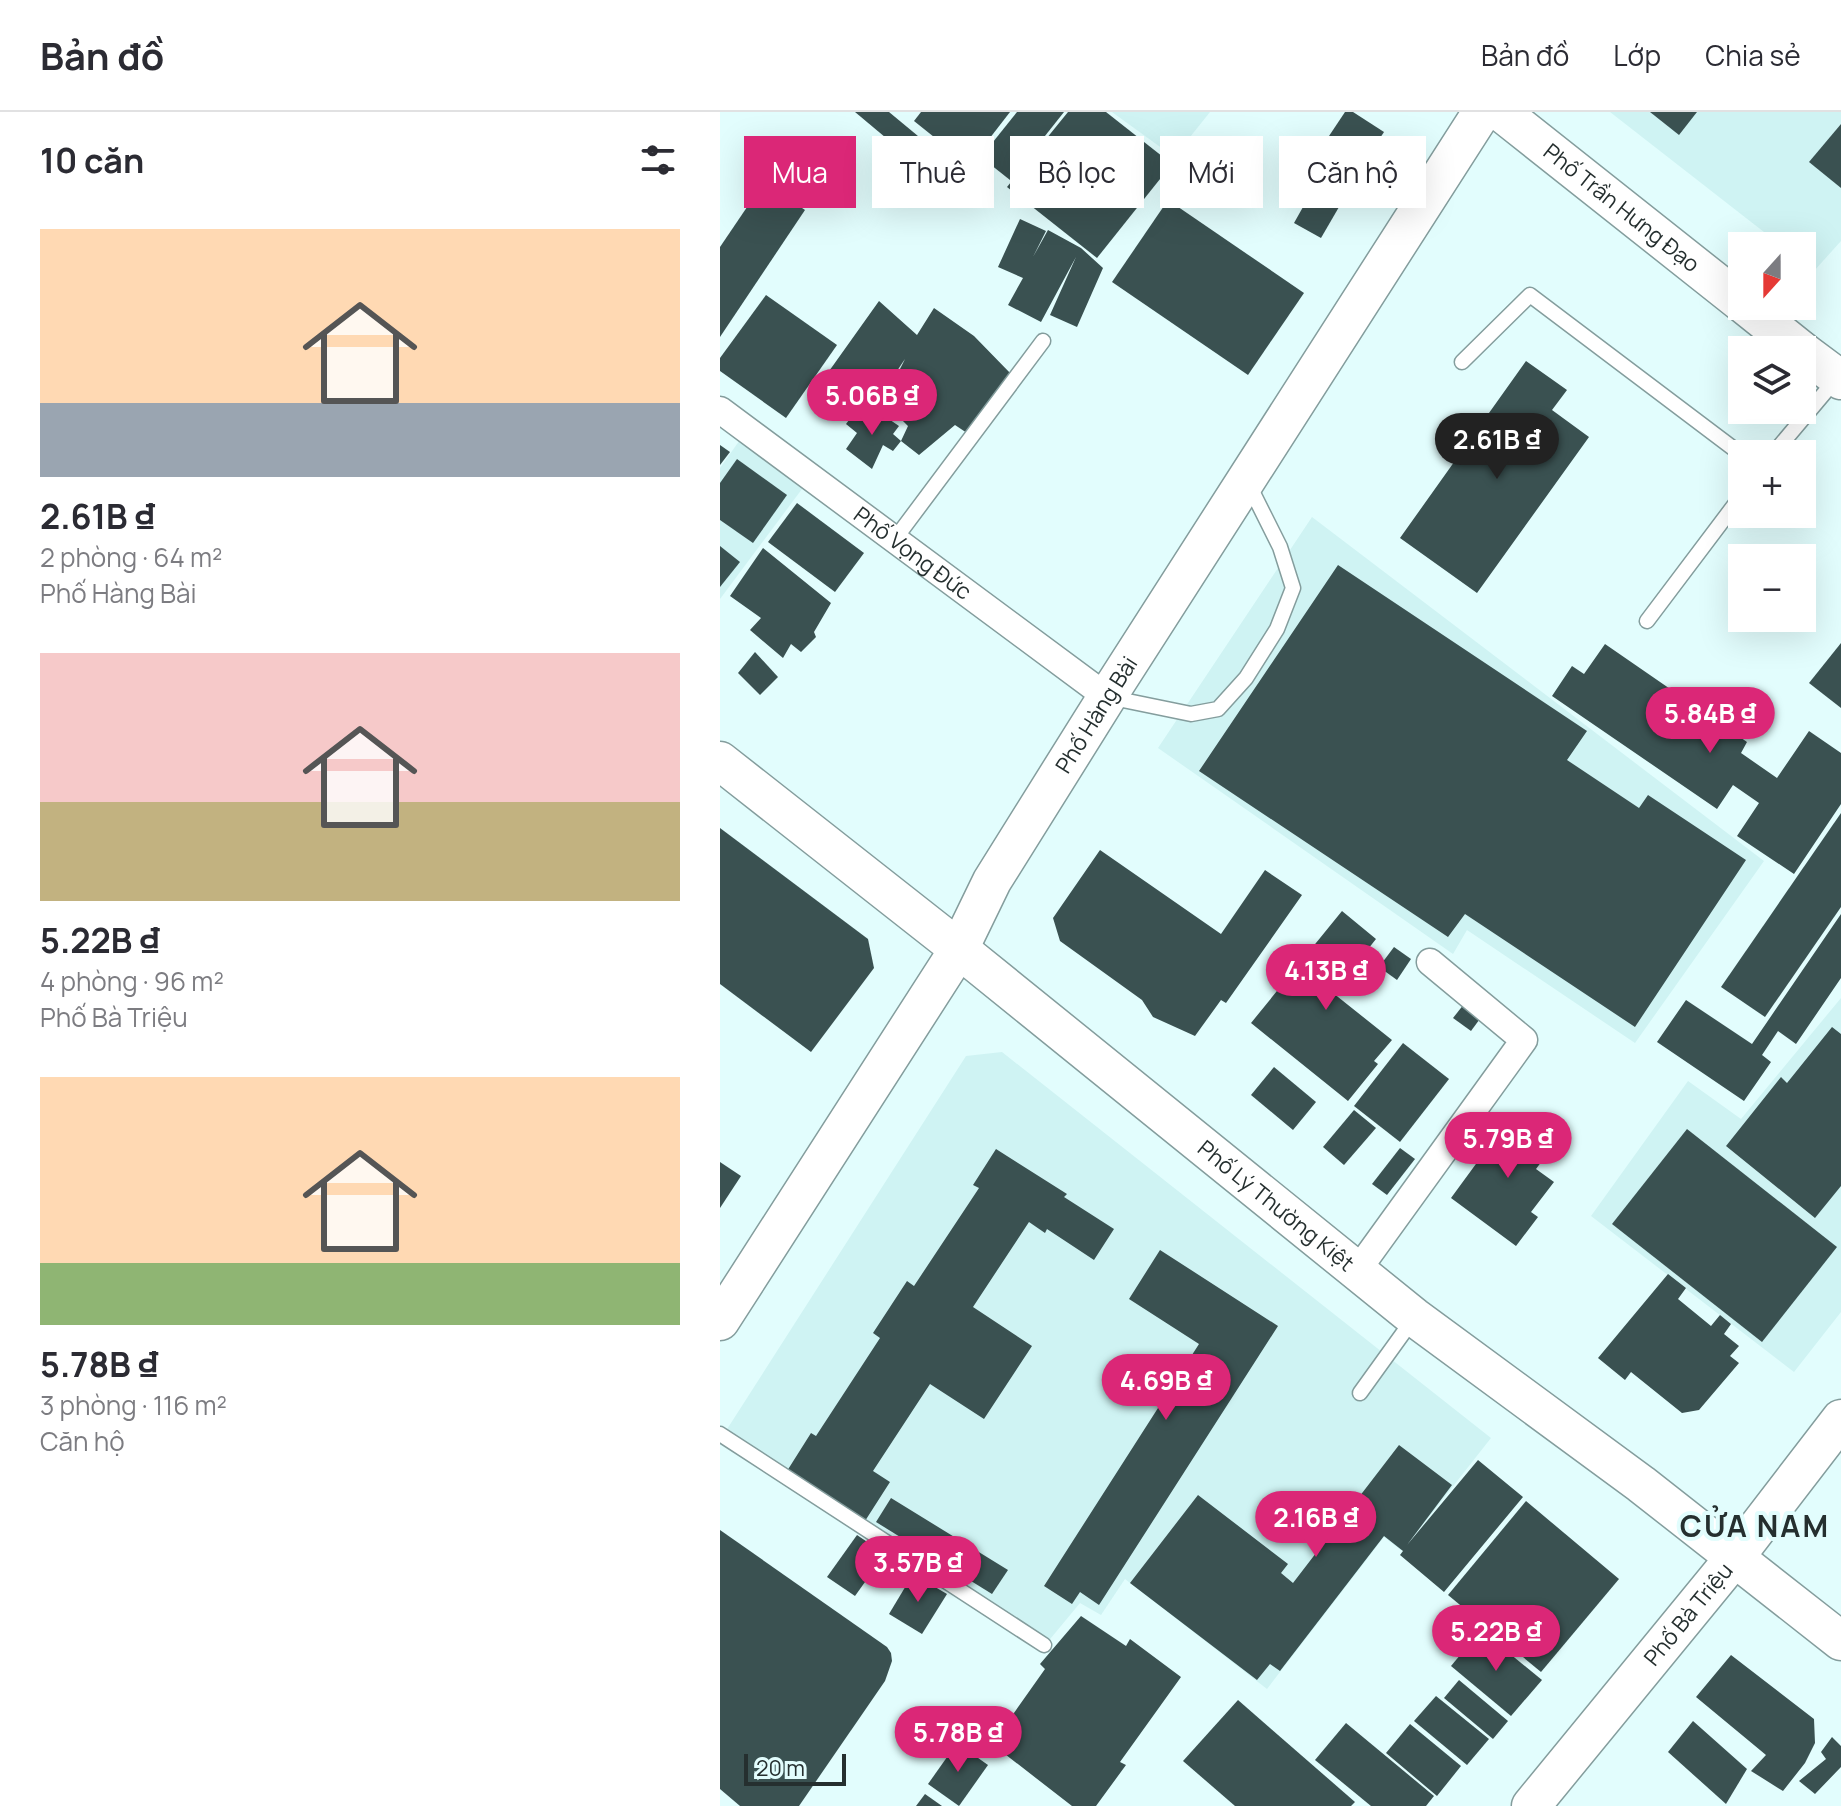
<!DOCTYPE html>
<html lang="vi">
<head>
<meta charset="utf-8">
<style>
	body { margin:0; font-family:Manrope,sans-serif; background:#f7f7f7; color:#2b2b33; height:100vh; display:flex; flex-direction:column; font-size:30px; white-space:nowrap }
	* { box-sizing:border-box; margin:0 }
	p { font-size:26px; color:#7c7c81 }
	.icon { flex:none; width:44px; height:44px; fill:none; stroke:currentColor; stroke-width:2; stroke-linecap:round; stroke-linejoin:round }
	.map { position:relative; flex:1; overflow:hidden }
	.side { display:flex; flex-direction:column; background:#fff; width:720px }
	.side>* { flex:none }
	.guide { position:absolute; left:24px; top:24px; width:760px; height:72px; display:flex; gap:16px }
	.needle { width:52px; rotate:201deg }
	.fabs { position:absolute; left:1008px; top:120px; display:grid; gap:16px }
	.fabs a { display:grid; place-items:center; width:88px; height:88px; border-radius:0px; background:#fff; box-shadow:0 8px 32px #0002; font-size:40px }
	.scale { position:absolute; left:24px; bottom:20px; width:102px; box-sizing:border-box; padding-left:8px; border:4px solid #252f2f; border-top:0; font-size:22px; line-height:28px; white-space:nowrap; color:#252f2f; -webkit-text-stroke:6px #e2fdfd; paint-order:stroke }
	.price { position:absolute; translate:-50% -68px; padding:0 18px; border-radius:28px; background:#db2777; color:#fff; font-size:26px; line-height:52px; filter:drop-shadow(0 2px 4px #0008) }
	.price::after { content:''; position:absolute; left:50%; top:48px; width:24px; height:18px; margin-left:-12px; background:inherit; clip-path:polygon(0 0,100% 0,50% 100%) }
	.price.selected { background:#222; color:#fff }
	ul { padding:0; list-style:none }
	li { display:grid; align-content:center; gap:16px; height:424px; padding:0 40px }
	li span { display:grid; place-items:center; height:248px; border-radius:0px; color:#555 }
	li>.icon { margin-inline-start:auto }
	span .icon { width:144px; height:144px; fill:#fffc; stroke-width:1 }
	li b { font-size:34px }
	h2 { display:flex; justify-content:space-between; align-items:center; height:96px; padding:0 40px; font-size:34px }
	.pill { padding:0 28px; border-radius:0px; background:#fff; box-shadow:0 8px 32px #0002; font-size:28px; line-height:72px }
	.pill.selected { background:#db2777; color:#fff }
	header { display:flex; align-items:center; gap:48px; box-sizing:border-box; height:112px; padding:0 40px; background:#fff; border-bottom:2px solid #e1e1e2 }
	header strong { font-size:38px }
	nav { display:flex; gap:44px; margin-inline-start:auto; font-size:28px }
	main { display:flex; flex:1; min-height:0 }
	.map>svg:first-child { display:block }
	.built { fill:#cff3f3 }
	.building { fill:#3a5151 }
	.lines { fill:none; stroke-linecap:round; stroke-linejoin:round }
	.lane-casing { stroke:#849d9d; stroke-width:17 }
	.street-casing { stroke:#849d9d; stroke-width:29 }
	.secondary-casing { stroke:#849d9d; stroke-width:41 }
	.lane { stroke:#fff; stroke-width:14 }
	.street { stroke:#fff; stroke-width:26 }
	.secondary { stroke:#fff; stroke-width:38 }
	.labels { text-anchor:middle; stroke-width:8; stroke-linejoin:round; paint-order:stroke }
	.street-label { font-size:22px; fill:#252f2f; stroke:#e2fdfd }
	.district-label { font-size:30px; font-weight:bold; letter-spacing:2px; fill:#252f2f; stroke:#e2fdfd }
</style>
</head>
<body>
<header>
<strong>Bản đồ</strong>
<nav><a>Bản đồ</a><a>Lớp</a><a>Chia sẻ</a></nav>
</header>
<main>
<section class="side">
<h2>10 căn<svg class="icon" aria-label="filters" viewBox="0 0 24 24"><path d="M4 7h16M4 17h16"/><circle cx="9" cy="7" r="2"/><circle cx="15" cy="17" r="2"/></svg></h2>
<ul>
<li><span style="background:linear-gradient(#ffd9b3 70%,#9aa5b1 0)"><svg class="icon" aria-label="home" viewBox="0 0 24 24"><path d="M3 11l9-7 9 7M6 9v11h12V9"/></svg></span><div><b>2.61B ₫</b><p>2 phòng · 64 m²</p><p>Phố Hàng Bài</p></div></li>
<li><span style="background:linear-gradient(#f6c9c9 60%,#c2b280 0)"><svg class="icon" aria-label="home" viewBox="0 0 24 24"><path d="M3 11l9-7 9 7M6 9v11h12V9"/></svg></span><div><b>5.22B ₫</b><p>4 phòng · 96 m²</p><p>Phố Bà Triệu</p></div></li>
<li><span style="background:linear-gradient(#ffd9b3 75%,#8fb573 0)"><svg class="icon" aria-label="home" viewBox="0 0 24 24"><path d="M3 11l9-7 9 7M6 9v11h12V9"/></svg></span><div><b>5.78B ₫</b><p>3 phòng · 116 m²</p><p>Căn hộ</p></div></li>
</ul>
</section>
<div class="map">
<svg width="1121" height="1694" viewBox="0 0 1121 1694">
	<rect width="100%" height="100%" fill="#e2fdfd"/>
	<g class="built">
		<polygon points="392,0 490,0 454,45"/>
		<polygon points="890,0 1121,0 1121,129 1094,159 1082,150 1082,134 1062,134"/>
		<polygon points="22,325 85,373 0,487 0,356"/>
		<polygon points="592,405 1044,749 915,931 747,818 733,842 438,636"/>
		<polygon points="1121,886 1121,1200 1074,1260 871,1104 968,969 1021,1007"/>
		<polygon points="282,940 771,1326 682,1439 664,1425 547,1577 405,1467 381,1503 360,1491 326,1532 2,1325 246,944"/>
	</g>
	<g class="building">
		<polygon points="135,0 169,0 204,29 190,46"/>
		<polygon points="201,0 290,0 249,53 194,9"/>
		<polygon points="297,0 344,0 290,68 261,45"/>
		<polygon points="348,0 386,0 452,52 377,146 287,75"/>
		<polygon points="625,0 633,0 664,20 638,60 601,36"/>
		<polygon points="930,0 977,0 959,23"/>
		<polygon points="1121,12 1121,76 1089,50"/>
		<polygon points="44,70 85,98 0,225 0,135"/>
		<polygon points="592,79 619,95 601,126 574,111"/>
		<polygon points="448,88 584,181 528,263 392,170"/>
		<polygon points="300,107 326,119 313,145 328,118 361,136 383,156 357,215 330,203 356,145 321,210 288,193 303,166 278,155"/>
		<polygon points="46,183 117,233 66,306 0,259 0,246"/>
		<polygon points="159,189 197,223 214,196 254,224 291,262 247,321 235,313 199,343 181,329 188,314 175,301 191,279 175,267 185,247 152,296 107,262"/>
		<polygon points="806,249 847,278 832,298 869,325 757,481 680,426"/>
		<polygon points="157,299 179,314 173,322 181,329 173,339 163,333 152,357 126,337 137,321 126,312 135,300 148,309"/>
		<polygon points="0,333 10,340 0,353"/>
		<polygon points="17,347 67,383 33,431 0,408 0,371"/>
		<polygon points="77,391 144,441 115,480 48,430"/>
		<polygon points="0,434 20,450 0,475"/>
		<polygon points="43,436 111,491 94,520 96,525 81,540 71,532 63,546 30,518 41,506 10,484"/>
		<polygon points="618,453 867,619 847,648 919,696 928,683 1026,748 915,915 745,802 728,825 479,659"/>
		<polygon points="1121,531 1121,596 1089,571"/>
		<polygon points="885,532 1027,630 1021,641 1057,666 1089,619 1121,641 1121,692 1074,762 1017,724 1039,691 1013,673 997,697 832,584 852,554 864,562"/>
		<polygon points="35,540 58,565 40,583 18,561"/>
		<polygon points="1121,701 1121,795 1045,905 1001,875"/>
		<polygon points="0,716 148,827 154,856 91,940 0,872"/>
		<polygon points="380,738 501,822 545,758 582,783 506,891 501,888 475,924 433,905 422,888 340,829 333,806"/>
		<polygon points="622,799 656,827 613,881 672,928 654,949 658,952 628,989 531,911"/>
		<polygon points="1121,802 1121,866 1076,932 1058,919 1042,943 1051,950 1024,989 937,930 966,888 1032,932"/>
		<polygon points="674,835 691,847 677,868 659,855"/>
		<polygon points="748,887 765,900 751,919 733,906"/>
		<polygon points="1112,915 1121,922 1121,1074 1095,1106 1006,1034 1061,965 1067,971"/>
		<polygon points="683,931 729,967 680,1030 634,994"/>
		<polygon points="554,955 596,990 573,1018 531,983"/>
		<polygon points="634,998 656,1016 624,1053 603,1035"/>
		<polygon points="794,1000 836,1030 816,1057 834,1070 811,1100 818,1105 796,1134 731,1086"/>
		<polygon points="967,1017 1117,1135 1042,1230 892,1112"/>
		<polygon points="680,1036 695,1047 667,1083 652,1072"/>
		<polygon points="276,1037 347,1082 344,1085 394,1117 374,1148 327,1117 325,1121 309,1110 253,1195 312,1234 264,1307 210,1272 153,1359 170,1370 145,1409 67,1359 91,1321 96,1324 160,1226 153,1221 187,1169 194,1174 259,1076 253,1073"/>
		<polygon points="0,1050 21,1064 0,1096"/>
		<polygon points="440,1138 558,1214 379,1493 360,1480 352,1492 324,1474 479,1232 409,1187"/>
		<polygon points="948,1162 966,1176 958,1187 991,1214 1000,1203 1011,1212 1004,1222 1019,1234 1010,1244 1019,1251 979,1298 962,1301 911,1260 905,1268 878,1246"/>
		<polygon points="679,1333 732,1373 687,1433 758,1348 803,1385 724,1480 680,1443 683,1439 664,1424 560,1559 550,1552 537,1568 410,1471 478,1383 568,1452 561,1461 573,1471"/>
		<polygon points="171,1386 288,1458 272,1482 156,1410"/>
		<polygon points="806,1389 899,1467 821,1560 728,1483"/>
		<polygon points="0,1418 167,1535 171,1541 172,1549 165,1569 79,1694 20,1694 0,1677"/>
		<polygon points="137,1423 165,1442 135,1484 107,1465"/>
		<polygon points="193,1462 227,1482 202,1522 169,1502"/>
		<polygon points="361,1504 406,1534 410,1527 461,1565 400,1650 406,1653 376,1694 352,1694 272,1632 325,1557 320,1552"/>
		<polygon points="761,1518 822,1568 791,1604 731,1554"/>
		<polygon points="1011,1543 1094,1607 1095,1631 1085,1651 1063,1679 1031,1659 1046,1643 976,1585"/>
		<polygon points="739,1568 788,1609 773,1627 724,1586"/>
		<polygon points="716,1584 769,1627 747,1653 694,1609"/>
		<polygon points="518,1588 635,1690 631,1694 515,1694 463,1649"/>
		<polygon points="973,1609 1027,1657 1006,1692 948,1640"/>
		<polygon points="626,1611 714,1684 706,1694 651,1694 595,1648"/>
		<polygon points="690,1612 741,1654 717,1684 666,1641"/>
		<polygon points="1112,1625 1121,1634 1121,1655 1095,1682 1079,1669 1106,1647 1101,1640"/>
		<polygon points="237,1631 268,1653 239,1694 208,1672"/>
		<polygon points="205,1682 222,1694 196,1694"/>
	</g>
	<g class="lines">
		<g class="lane-casing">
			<g id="lane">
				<polyline points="742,250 810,183 1022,343"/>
				<polyline points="1053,342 1117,266"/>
				<polyline points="175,427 323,229"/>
				<polyline points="927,509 1022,383"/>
				<polyline points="388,585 471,602 498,597 526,566 557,517 573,476 560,435 528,371"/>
				<polyline points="640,1281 694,1206"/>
				<polyline points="0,1322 324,1533"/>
			</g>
		</g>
		<g class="street-casing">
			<g id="street">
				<path id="s1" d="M0 298 387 585"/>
				<polyline points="637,1159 804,928 710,850"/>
			</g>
		</g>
		<g class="secondary-casing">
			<g id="secondary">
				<path id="s2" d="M781 0 1022 191"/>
				<polyline points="1026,194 1081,238"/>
				<polyline points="1082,239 1121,268"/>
				<path id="s3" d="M0 649 239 837 694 1205 921 1372 1121 1529"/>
				<path id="s4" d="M0 1209 239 837 272 769 387 585 762 0"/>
				<path id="s5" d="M811 1694 1015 1445 1121 1307"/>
			</g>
		</g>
		<use href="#lane" class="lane"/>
		<use href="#street" class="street"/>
		<use href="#secondary" class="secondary"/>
	</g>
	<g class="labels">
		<g class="street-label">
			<text dy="8" stroke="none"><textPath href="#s2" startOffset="154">Phố Trần Hưng Đạo</textPath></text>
			<text dy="8" stroke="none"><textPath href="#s1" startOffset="240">Phố Vọng Đức</textPath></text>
			<text dy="8" stroke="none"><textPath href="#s4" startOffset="714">Phố Hàng Bài</textPath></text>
			<text dy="8" stroke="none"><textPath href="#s3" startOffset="712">Phố Lý Thường Kiệt</textPath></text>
			<text dy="8" stroke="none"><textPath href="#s5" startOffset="248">Phố Bà Triệu</textPath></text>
		</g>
		<g class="district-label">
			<text x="1035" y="1425">CỬA NAM</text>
		</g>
	</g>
</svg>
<div class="fabs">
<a><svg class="needle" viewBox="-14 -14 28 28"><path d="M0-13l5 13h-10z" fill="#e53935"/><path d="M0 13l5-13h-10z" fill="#7c7c81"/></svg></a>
<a><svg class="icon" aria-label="layers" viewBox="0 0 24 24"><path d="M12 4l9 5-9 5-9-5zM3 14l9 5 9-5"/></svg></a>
<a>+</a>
<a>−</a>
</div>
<div class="scale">20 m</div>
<b class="price" style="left:152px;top:325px">5.06B ₫</b>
<b class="price selected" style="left:777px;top:369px">2.61B ₫</b>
<b class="price" style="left:990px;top:643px">5.84B ₫</b>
<b class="price" style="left:606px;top:900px">4.13B ₫</b>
<b class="price" style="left:788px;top:1068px">5.79B ₫</b>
<b class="price" style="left:446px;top:1310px">4.69B ₫</b>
<b class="price" style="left:596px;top:1447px">2.16B ₫</b>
<b class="price" style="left:198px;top:1492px">3.57B ₫</b>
<b class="price" style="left:776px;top:1561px">5.22B ₫</b>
<b class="price" style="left:238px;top:1662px">5.78B ₫</b>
<div class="guide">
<a class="pill selected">Mua</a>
<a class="pill">Thuê</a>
<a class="pill">Bộ lọc</a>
<a class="pill">Mới</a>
<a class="pill">Căn hộ</a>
</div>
</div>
</main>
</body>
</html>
